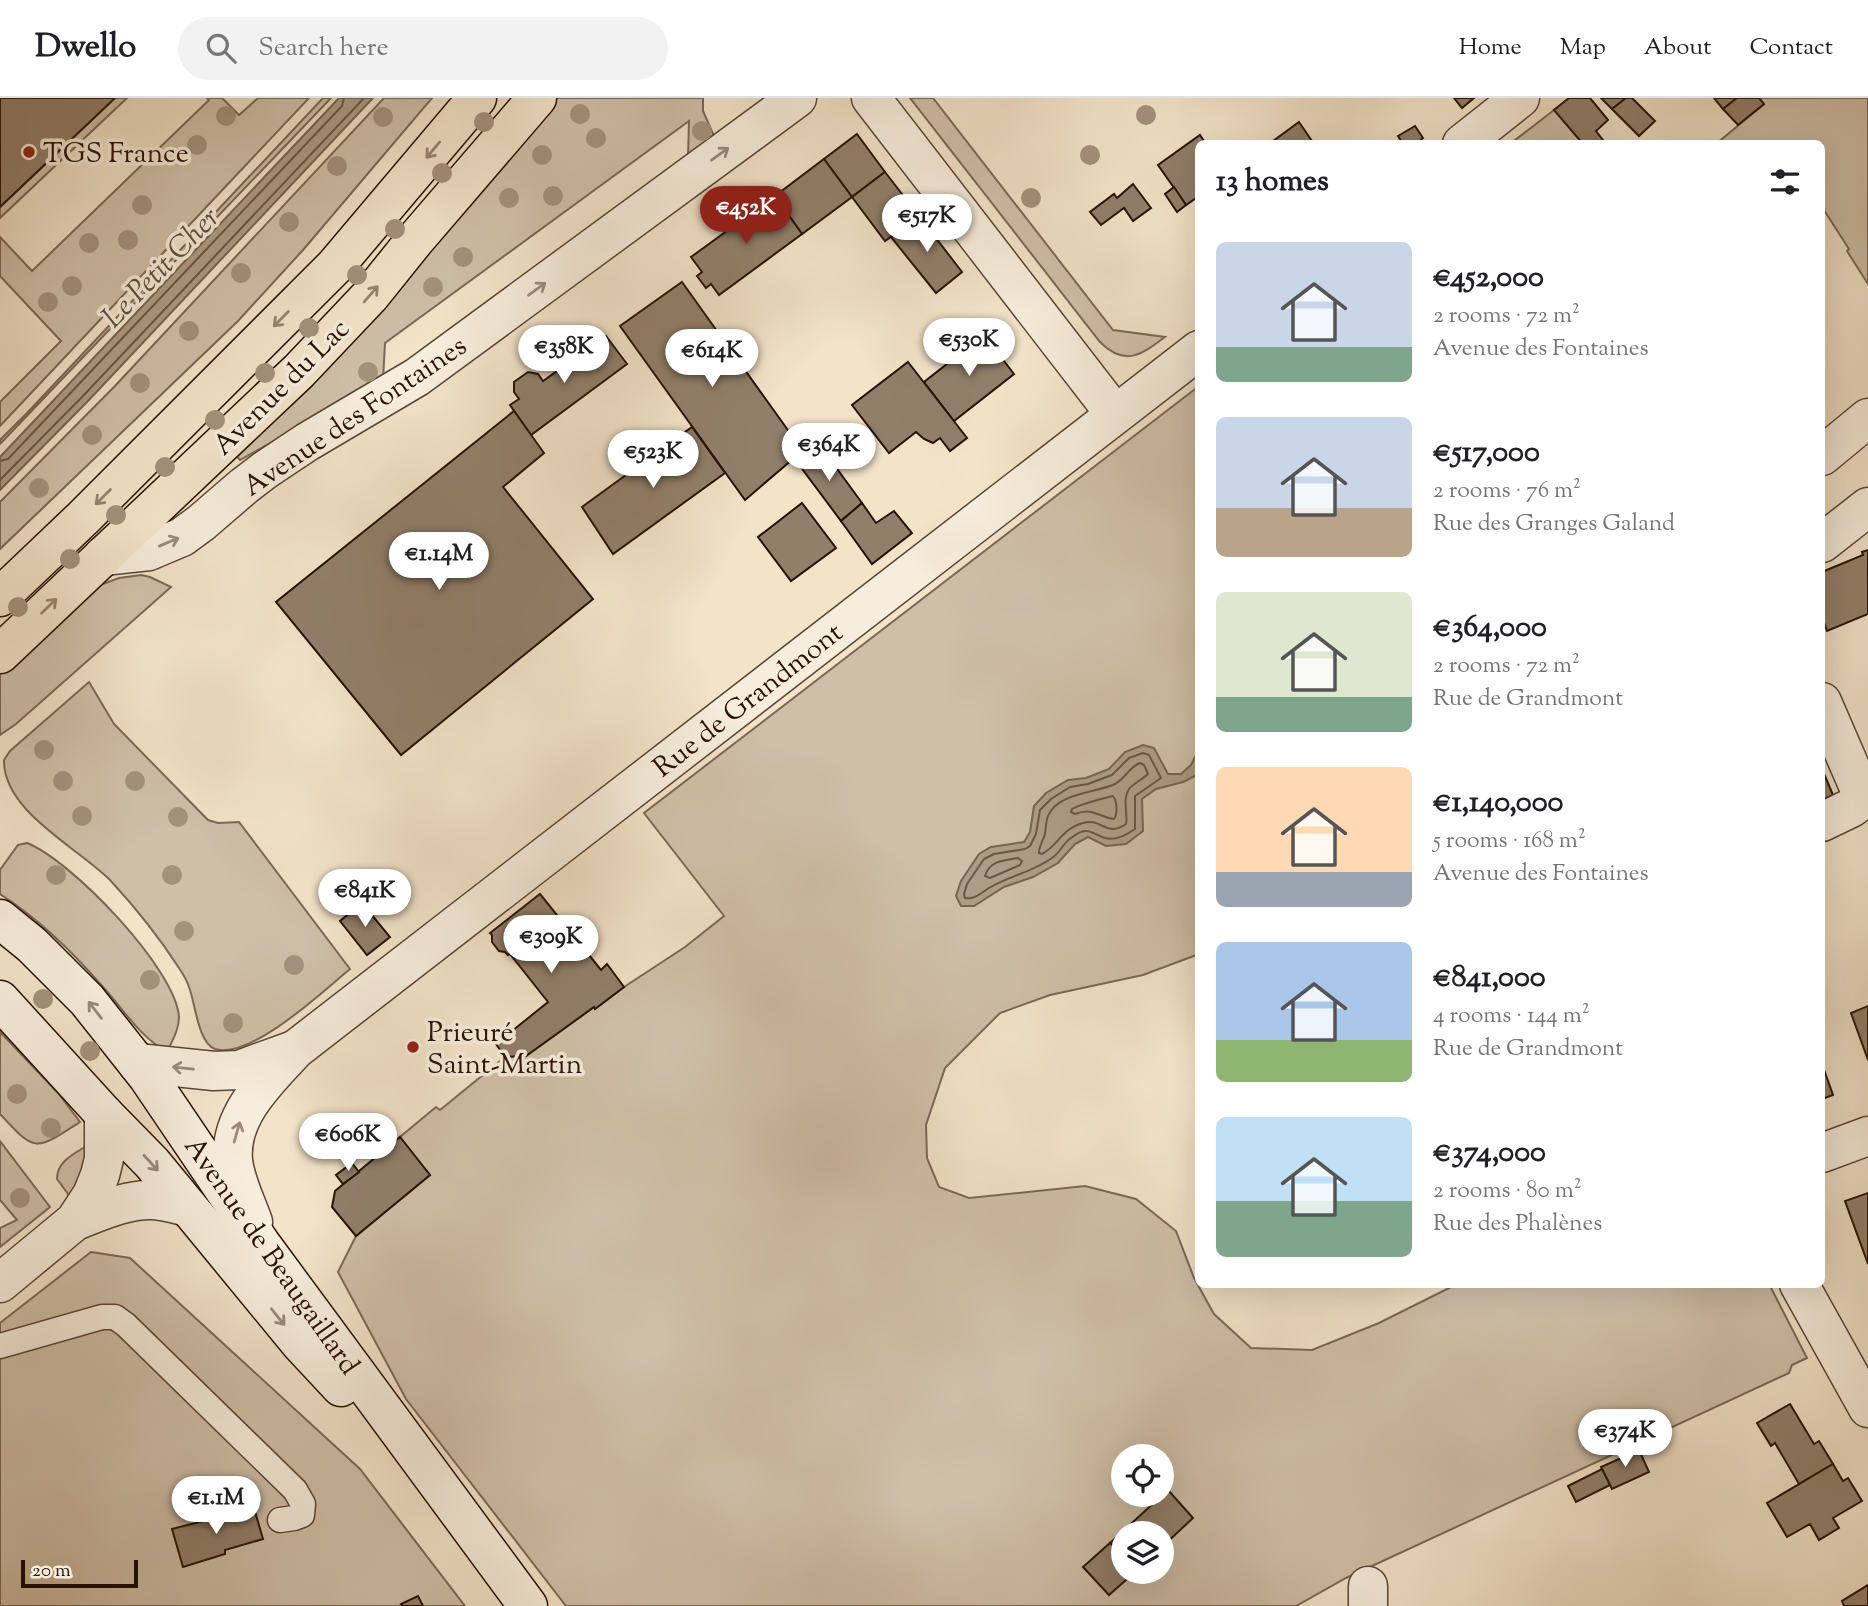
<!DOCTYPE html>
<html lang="en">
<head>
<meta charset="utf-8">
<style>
	body { margin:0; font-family:"Sorts Mill Goudy",serif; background:#f2f2f2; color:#202124; height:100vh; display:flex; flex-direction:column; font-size:26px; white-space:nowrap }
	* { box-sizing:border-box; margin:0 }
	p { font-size:23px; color:#757577 }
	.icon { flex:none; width:38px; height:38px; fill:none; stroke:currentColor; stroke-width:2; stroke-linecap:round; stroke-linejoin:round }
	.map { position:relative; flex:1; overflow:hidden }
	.details { position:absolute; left:1195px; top:42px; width:630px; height:1148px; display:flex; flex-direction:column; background:#fff; border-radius:10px; box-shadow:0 7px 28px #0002 }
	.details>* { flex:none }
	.controls { position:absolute; left:1111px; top:1346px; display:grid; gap:14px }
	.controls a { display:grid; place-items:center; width:63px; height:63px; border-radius:50%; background:#fff; box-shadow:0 7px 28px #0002; font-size:35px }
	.scale { position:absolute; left:21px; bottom:18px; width:117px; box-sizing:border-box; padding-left:7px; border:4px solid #271204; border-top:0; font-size:19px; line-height:24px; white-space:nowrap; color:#271204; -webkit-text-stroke:5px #f7eddc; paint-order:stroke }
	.price { position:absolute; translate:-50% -60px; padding:0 16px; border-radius:24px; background:#fff; color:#222; font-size:23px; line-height:46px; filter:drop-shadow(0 2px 4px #0008) }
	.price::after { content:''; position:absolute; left:50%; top:42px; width:21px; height:16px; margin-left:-10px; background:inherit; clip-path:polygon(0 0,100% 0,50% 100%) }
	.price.current { background:#8f2418; color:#fff }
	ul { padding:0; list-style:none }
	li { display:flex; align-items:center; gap:21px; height:175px; padding:0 21px }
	li span { display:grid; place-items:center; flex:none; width:196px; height:140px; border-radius:10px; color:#555 }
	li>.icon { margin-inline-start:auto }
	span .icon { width:84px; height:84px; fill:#fffc; stroke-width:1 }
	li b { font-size:30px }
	h2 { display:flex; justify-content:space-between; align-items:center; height:84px; padding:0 21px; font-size:30px }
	header { display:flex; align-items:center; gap:42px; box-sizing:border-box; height:98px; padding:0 35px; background:#fff; border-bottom:2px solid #e0e0e0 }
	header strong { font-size:33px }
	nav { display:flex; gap:38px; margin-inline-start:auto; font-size:24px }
	.search { width:490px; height:63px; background:#f2f2f2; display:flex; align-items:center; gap:18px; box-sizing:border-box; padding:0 24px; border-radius:38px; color:#757577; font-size:26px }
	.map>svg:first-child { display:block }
	.green { fill:#cfbfa8; stroke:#7b6856; stroke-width:2; fill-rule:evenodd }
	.water { fill:#ad9c86; stroke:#776552; stroke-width:2 }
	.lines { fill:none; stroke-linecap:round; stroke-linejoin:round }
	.shore { stroke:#6a5745; stroke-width:2 }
	.building { fill:#917f6a; stroke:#271204; stroke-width:2 }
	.service-casing { stroke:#5a4635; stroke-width:27 }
	.minor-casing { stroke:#5a4635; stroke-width:41 }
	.tertiary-casing { stroke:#5a4635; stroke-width:41 }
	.secondary-casing { stroke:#271204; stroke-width:41 }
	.primary-casing { stroke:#271204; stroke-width:41 }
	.service { stroke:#f7eddc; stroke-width:24 }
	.minor { stroke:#f7eddc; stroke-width:38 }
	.tertiary { stroke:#f7eddc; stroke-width:38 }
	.secondary { stroke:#f7eddc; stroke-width:38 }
	.primary { stroke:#f2e3c9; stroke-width:38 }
	.tree { fill:#a3927c }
	.oneway { stroke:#978570 }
	.oneway2 { stroke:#998a7b }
	.poi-dot { fill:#8f2418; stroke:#f7eddc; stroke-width:2.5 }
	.labels { text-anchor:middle; stroke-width:7; stroke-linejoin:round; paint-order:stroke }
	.poi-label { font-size:28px; fill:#271204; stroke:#f7eddc; text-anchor:start }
	.street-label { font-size:28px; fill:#271204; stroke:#f7eddc }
	.water-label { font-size:30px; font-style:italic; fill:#63503e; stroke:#f7eddc }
</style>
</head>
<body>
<header>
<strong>Dwello</strong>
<div class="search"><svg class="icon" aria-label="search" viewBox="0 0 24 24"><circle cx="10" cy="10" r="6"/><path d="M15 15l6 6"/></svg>Search here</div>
<nav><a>Home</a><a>Map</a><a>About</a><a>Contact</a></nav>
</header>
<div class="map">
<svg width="1868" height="1508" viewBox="0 0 1868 1508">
	<rect width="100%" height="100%" fill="#f2e3c9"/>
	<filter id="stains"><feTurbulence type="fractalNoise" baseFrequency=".00286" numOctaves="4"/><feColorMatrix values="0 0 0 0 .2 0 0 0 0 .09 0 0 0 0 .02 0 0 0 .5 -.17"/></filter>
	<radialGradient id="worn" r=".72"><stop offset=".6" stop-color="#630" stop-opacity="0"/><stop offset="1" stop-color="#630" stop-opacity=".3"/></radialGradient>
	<g class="green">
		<polygon points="115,0 127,0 0,120 0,109"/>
		<polygon points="207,0 222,0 239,17 258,0 309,0 0,328 0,304 61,243 0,178 0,139 32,173 209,2"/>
		<polygon points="323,0 331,0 0,346 0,342 27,315"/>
		<polygon points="384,0 432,0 303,152 238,223 0,451 0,404 114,289"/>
		<polygon points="549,0 703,0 703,13 714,38 688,59 689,23 385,245 383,282 240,362 233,354"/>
		<path d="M910 0H933L1113 232 1165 239C1141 257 1125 269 1100 244Z"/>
		<polygon points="1759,0 1868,0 1868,186 1847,153 1849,151 1822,109 1822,46 1716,46 1764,6"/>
		<polygon points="1554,12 1583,45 1510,46"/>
		<path d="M1199 288V856L1143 877 1050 897 1000 915 945 970 926 1027 927 1060 939 1089 969 1100 1085 1088 1136 1101 1176 1133 1194 1180 1214 1216 1251 1250 1312 1252 1379 1225 1455 1187 1769 1186 1807 1260 1792 1267 1789 1275 1346 1480 1296 1508H566L406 1301 338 1174 356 1138 430 1077 400 1039 436 1009 440 1012 505 959 526 958 594 909 595 911 624 889 685 849 724 818 644 715ZM1124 1358H1162V1396H1124ZM1124 1435H1162V1474H1124Z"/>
		<polygon points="141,477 150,479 171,489 16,626 0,637 0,573 89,491 119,480"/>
		<path d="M89 584 114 626 208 722 218 725 239 724 350 871C323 893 251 962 215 951 198 945 195 904 189 889 187 882 183 876 179 870 159 839 135 809 110 782 77 749 3 713 4 662L10 653Z"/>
		<path d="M27 745C71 762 176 871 179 919 179 932 172 943 167 954 139 938 124 912 103 889 73 854 39 821 0 796V772L18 747Z"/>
		<path d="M0 934 58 995 80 1024C35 1053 36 1055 0 1016Z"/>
		<polygon points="0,1043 50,1109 0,1149 0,1130 17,1122 0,1102"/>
		<path d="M88 1047V1057L71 1100 57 1081C57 1063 74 1056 88 1047Z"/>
		<polygon points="91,1154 130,1160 360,1371 465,1508 0,1508 0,1225"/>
	</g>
	<g class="water">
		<polygon points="339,0 373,0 88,303 0,392 0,359"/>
		<polygon points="1143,647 1154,650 1168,676 1181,676 1191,667 1199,651 1199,676 1183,684 1156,691 1142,701 1143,733 1126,746 1106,748 1088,739 1075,746 1058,765 1033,779 1004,789 974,808 961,808 956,798 961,783 979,756 991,749 1024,744 1030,734 1034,708 1046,695 1068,682 1086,680 1109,671 1125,654"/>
	</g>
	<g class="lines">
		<g class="shore">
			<polyline points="0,363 8,361 342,8 344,0"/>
			<polyline points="0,382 83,298 364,0"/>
			<path d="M1143 655 1149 657 1161 680 1135 698V731C1126 737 1116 743 1105 740 1090 735 1088 727 1071 740 1063 745 1060 755 1052 760 1033 774 1009 778 989 790 981 795 974 802 965 800L964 796 967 786 984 761 994 756 1025 751 1030 748 1036 736 1040 712 1051 701 1070 689 1088 686 1112 677 1129 660Z"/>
			<path d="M1140 665 1144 667 1148 676C1143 681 1134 685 1129 691 1122 701 1128 715 1126 726 1106 740 1101 719 1083 725 1061 731 1059 747 1042 756L1039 755C1039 747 1044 742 1045 735 1046 729 1046 723 1048 718 1057 695 1096 695 1115 686 1125 681 1129 669 1140 665Z"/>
			<path d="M1113 698C1117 703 1118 716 1114 721 1097 719 1095 709 1075 716L1071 714 1072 711C1078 707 1104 700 1113 698Z"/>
			<path d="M1018 760 1022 763 1020 767 990 780 985 778C989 763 1004 762 1018 760Z"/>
		</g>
	</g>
	<g class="building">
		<polygon points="0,0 115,0 0,109"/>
		<polygon points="1454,0 1474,0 1462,10"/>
		<polygon points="1569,0 1590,0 1608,22 1596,33 1606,46 1583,46 1554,12"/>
		<polygon points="1601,0 1626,0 1612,11"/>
		<polygon points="1626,0 1632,0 1655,23 1639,38 1612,11"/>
		<polygon points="1714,0 1737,0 1723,11"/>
		<polygon points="1737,0 1759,0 1764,6 1738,27 1723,11"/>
		<polygon points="1299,24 1314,46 1269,46"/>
		<polygon points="1415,28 1423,40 1416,46 1403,46 1398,38"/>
		<polygon points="857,36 885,74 852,99 824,61"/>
		<polygon points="1200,37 1206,46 1199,46 1199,98 1186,107 1158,67"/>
		<polygon points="824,61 852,99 802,136 775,98"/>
		<polygon points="885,74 919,118 885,143 852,99"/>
		<polygon points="1133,86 1151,110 1133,123 1124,110 1101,127 1090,114 1114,96 1117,100"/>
		<polygon points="1174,89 1186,107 1177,114 1165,96"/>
		<polygon points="775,98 802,136 719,197 711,186 706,190 697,178 702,174 691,159"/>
		<polygon points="919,118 962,174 936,195 891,139"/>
		<polygon points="682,184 800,349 791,356 794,360 745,402 620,228"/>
		<polygon points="984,237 1014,276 954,323 924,284"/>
		<polygon points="606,238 627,266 531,337 510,307 519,301 514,294 514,284 528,274 538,276 543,283"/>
		<polygon points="908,264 967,340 950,353 940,340 933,345 924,341 916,334 889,355 852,307"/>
		<polygon points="514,313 544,355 503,389 593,501 401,657 276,504"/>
		<polygon points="692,329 725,375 613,456 582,409"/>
		<polygon points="800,349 812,365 824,353 862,405 841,423 791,356"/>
		<polygon points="802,405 836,450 791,483 758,439"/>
		<polygon points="862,405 876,425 894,413 912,435 872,466 841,423"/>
		<polygon points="1868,452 1868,516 1827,533 1822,519 1822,474 1863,457 1862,454"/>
		<polygon points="1822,671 1833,697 1822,702"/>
		<polygon points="540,796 601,872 607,866 624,889 595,911 594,909 526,958 505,959 496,946 548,904 510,856 508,857 505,854 499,853 492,844 492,837 490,835"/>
		<polygon points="362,805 390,839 367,857 340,823"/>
		<polygon points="1868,908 1868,962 1851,915"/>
		<polygon points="1822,966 1833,997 1822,1001"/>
		<polygon points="400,1039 430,1077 356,1138 332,1109 335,1093"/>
		<polygon points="352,1065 359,1074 343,1086 336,1077"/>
		<polygon points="1868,1095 1868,1166 1845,1103"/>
		<polygon points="1790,1306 1814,1346 1819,1343 1833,1366 1799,1386 1775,1345 1771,1348 1757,1325"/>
		<polygon points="1639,1352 1649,1374 1612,1391 1601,1369"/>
		<polygon points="1833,1366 1843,1383 1848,1380 1862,1403 1833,1420 1839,1430 1819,1442 1810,1426 1787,1439 1767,1405"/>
		<polygon points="1602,1371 1610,1387 1576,1404 1568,1388"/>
		<polygon points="1168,1392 1193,1420 1162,1449 1162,1435 1124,1435 1124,1460 1110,1445"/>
		<polygon points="254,1410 263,1441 225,1452 225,1456 183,1469 172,1431"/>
		<polygon points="1110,1445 1124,1460 1124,1474 1135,1474 1109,1497 1083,1469"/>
		<polygon points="1868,1487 1868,1508 1844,1508 1842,1503"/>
		<polygon points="418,1498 423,1508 403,1508 401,1506"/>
	</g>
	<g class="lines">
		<g class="service-casing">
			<polyline id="service" points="0,1248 102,1219 115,1219 126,1227 295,1392 303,1406 302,1417 294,1420 280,1422"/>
		</g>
		<g class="minor-casing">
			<g id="minor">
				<polyline points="1822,358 1868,320"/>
				<polyline points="1822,445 1868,409"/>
				<polyline points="103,458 149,453 182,439 201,425 244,388 265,372 307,344 417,279 797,0"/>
				<polyline points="1822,604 1864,701"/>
				<polyline points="1822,724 1851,710 1868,698"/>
				<polyline points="1822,1055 1868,1038"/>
				<polyline points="1799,1186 1868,1310"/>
				<polyline points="1368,1488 1368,1508"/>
			</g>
		</g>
		<g class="tertiary-casing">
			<g id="tertiary">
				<polyline points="871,0 1115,316"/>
				<polyline points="1462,46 1520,0"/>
				<polyline points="137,965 214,973 239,972 291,953"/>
				<path d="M75 1123C99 1114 124 1102 150 1102 163 1102 176 1106 188 1109"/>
				<path d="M253 1124C246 1104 235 1083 233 1062 229 1017 268 981 296 951L1199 252"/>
				<polyline points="0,1185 75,1123 92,1097 100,1077 104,1061 104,1016"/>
			</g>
		</g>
		<g class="secondary-casing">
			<g id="secondary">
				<polyline points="0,821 32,847 87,902 148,979 261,1146 528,1508"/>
				<polyline points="0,902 104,1016 152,1065 300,1245 341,1289"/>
			</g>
		</g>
		<g class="primary-casing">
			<g id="primary">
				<polyline points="0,499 83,420 335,168 477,0"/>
				<polyline points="0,556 299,273 370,198 415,142 537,0"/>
			</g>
		</g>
		<use href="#service" class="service"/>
		<use href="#minor" class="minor"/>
		<use href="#tertiary" class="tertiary"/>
		<use href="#secondary" class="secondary"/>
		<use href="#primary" class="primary"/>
	</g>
	<g class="tree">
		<circle cx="580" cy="16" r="10"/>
		<circle cx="1146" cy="17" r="10"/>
		<circle cx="226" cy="18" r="10"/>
		<circle cx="383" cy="19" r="10"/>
		<circle cx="484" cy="24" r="10"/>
		<circle cx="702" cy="33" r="10"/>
		<circle cx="596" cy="40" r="10"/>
		<circle cx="197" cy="47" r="10"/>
		<circle cx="542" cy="57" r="10"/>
		<circle cx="1090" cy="57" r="10"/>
		<circle cx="337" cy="68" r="10"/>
		<circle cx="442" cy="75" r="10"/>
		<circle cx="553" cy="98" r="10"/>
		<circle cx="509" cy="100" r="10"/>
		<circle cx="1031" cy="100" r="10"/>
		<circle cx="142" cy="107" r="10"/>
		<circle cx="289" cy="124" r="10"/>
		<circle cx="395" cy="131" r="10"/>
		<circle cx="128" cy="142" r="10"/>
		<circle cx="89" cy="145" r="10"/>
		<circle cx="463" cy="159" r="10"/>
		<circle cx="241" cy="175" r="10"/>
		<circle cx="357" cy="177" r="10"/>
		<circle cx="72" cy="188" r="10"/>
		<circle cx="433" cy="189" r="10"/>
		<circle cx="48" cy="204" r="10"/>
		<circle cx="309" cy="230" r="10"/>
		<circle cx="189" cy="233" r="10"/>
		<circle cx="368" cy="274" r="10"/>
		<circle cx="265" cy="275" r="10"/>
		<circle cx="140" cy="285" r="10"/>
		<circle cx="215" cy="322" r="10"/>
		<circle cx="92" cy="337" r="10"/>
		<circle cx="165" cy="369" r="10"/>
		<circle cx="39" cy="390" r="10"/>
		<circle cx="116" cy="417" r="10"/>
		<circle cx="70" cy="461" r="10"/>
		<circle cx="18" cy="509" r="10"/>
		<circle cx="44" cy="652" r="10"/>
		<circle cx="63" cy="683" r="10"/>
		<circle cx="135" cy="683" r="10"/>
		<circle cx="82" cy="718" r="10"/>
		<circle cx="178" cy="719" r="10"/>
		<circle cx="56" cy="777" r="10"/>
		<circle cx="172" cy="777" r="10"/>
		<circle cx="184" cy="833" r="10"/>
		<circle cx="294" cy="867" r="10"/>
		<circle cx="150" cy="882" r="10"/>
		<circle cx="43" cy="901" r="10"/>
		<circle cx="233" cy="925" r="10"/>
		<circle cx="90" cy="953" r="10"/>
		<circle cx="17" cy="996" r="10"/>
		<circle cx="51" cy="1030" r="10"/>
		<circle cx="20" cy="1100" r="10"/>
	</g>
	<defs><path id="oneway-shaft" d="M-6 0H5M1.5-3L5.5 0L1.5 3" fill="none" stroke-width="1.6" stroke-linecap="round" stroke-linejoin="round" transform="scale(1.75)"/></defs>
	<g class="oneway">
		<use href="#oneway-shaft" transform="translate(433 52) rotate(130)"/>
		<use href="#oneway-shaft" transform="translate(371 196) rotate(-49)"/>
		<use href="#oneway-shaft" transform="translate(281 221) rotate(135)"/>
		<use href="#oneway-shaft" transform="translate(103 399) rotate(135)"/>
		<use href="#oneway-shaft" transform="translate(49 508) rotate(-44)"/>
	</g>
	<g class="oneway2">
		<use href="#oneway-shaft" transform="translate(720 56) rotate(-36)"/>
		<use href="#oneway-shaft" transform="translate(537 191) rotate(-36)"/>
		<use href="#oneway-shaft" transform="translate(169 444) rotate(-23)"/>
		<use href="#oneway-shaft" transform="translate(95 912) rotate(-128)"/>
		<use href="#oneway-shaft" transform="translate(183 970) rotate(-174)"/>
		<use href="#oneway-shaft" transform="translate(237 1034) rotate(-74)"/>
		<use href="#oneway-shaft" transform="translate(151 1065) rotate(48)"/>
		<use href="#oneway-shaft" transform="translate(278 1219) rotate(51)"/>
	</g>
	<g class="poi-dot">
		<circle cx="29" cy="54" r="7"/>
		<circle cx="413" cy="949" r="7"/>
	</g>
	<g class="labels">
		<g class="poi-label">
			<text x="43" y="64">TGS France</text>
			<text x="427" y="943">Prieuré<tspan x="427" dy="32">Saint-Martin</tspan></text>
		</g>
		<g class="street-label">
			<text transform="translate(280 288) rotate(-45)" y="10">Avenue du Lac</text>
			<text transform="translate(354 317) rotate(-34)" y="10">Avenue des Fontaines</text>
			<text transform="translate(747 601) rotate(-38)" y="10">Rue de Grandmont</text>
			<text transform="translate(273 1157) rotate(55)" y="10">Avenue de Beaugaillard</text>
		</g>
		<g class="water-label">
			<text transform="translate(160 169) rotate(-46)" y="10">Le Petit Cher</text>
		</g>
	</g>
	<rect width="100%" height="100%" filter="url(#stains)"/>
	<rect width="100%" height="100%" fill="url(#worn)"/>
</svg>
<div class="controls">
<a><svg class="icon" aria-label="locate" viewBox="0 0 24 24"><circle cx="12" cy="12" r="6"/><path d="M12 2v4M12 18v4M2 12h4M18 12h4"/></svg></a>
<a><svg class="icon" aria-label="layers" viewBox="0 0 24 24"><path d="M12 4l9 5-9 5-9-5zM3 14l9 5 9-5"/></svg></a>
</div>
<div class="scale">20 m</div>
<b class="price current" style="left:746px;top:148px">€452K</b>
<b class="price" style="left:927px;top:156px">€517K</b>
<b class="price" style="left:969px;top:280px">€530K</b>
<b class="price" style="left:564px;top:287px">€358K</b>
<b class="price" style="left:712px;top:291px">€614K</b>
<b class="price" style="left:829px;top:385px">€364K</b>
<b class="price" style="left:653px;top:392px">€523K</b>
<b class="price" style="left:439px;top:494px">€1.14M</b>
<b class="price" style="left:365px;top:831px">€841K</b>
<b class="price" style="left:551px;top:877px">€309K</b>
<b class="price" style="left:348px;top:1075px">€606K</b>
<b class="price" style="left:1625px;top:1371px">€374K</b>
<b class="price" style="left:216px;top:1438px">€1.1M</b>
<section class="details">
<h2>13 homes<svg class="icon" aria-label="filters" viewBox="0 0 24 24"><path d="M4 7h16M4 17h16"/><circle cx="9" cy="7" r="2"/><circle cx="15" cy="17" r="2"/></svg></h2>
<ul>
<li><span style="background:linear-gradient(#c9d6e8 75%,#7fa58c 0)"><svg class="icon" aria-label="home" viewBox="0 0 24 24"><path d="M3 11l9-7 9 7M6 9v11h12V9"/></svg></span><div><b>€452,000</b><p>2 rooms · 72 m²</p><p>Avenue des Fontaines</p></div></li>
<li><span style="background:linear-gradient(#c9d6e8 65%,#b9a48a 0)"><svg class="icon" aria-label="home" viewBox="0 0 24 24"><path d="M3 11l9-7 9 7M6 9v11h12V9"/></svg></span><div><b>€517,000</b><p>2 rooms · 76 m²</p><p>Rue des Granges Galand</p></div></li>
<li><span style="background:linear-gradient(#dfe7d0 75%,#7fa58c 0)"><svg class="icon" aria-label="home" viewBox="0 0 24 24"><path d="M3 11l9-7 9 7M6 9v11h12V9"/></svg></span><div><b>€364,000</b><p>2 rooms · 72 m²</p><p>Rue de Grandmont</p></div></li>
<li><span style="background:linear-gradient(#ffd9b3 75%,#9aa5b1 0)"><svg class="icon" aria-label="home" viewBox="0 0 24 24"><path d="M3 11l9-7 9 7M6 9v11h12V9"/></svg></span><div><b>€1,140,000</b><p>5 rooms · 168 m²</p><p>Avenue des Fontaines</p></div></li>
<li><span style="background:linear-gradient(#a9c7e8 70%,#8fb573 0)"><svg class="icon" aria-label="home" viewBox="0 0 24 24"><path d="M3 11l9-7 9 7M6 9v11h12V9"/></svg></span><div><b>€841,000</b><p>4 rooms · 144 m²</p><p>Rue de Grandmont</p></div></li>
<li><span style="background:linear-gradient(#bfe0f5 60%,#7fa58c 0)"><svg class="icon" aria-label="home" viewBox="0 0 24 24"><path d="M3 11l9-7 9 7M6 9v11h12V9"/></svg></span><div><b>€374,000</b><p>2 rooms · 80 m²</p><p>Rue des Phalènes</p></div></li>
</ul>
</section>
</div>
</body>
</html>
